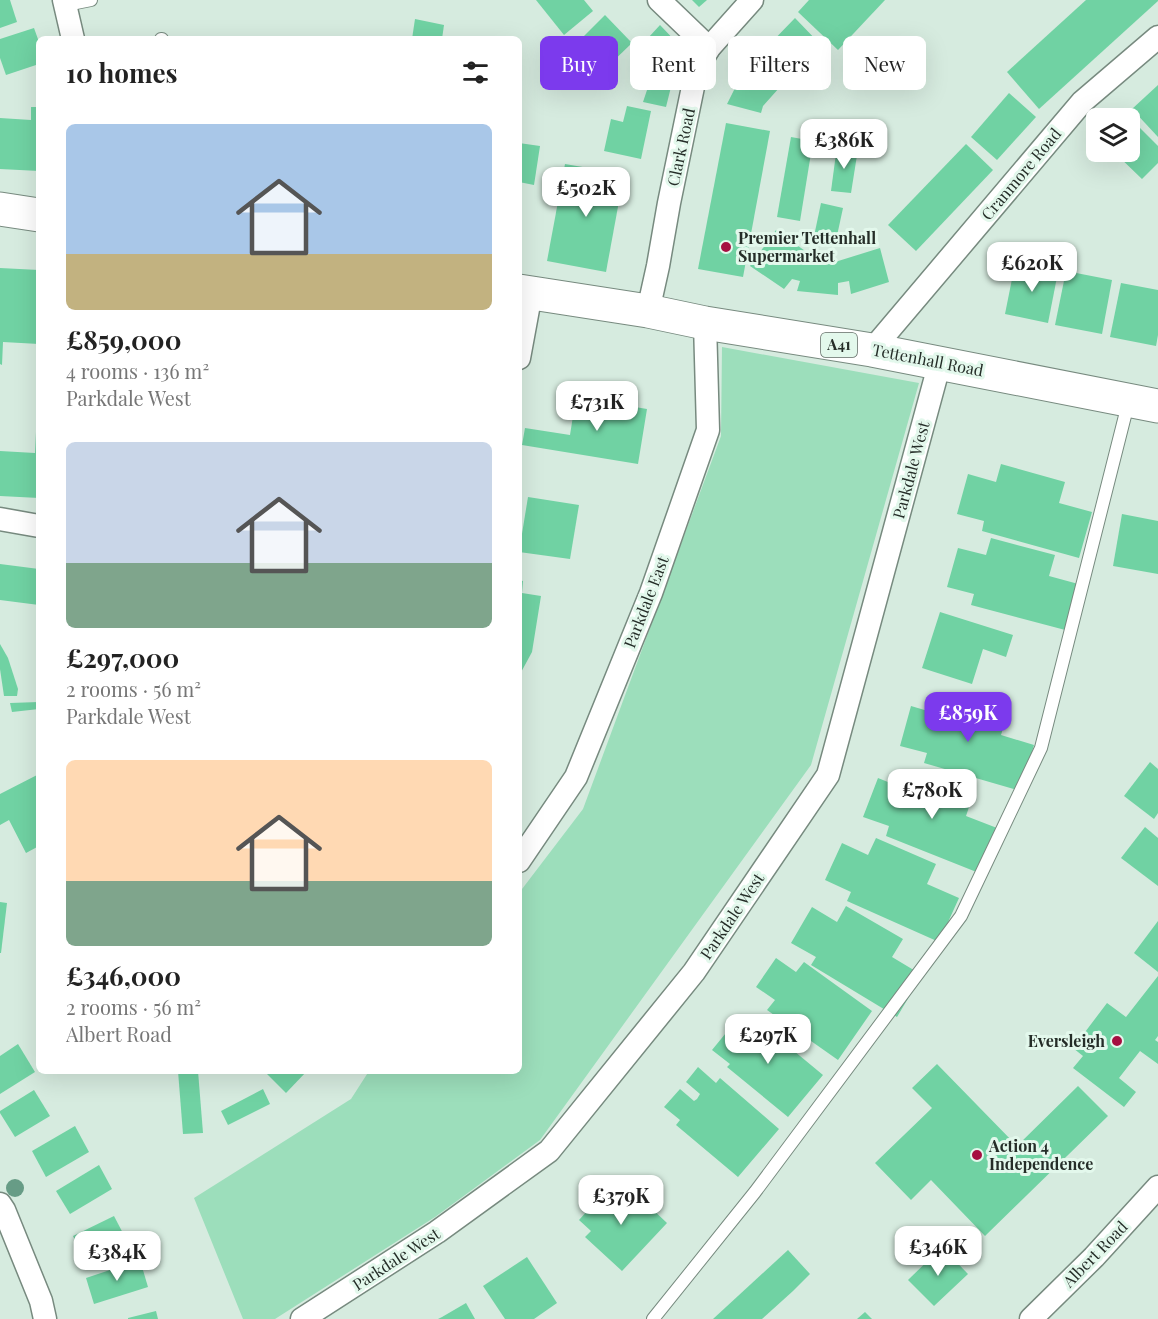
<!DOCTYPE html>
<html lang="en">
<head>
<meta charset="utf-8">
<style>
	body { margin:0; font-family:"Playfair Display",serif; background:#f6f6f6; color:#222; height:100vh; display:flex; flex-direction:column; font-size:22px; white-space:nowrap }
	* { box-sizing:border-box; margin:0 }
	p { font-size:20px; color:#767676 }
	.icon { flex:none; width:33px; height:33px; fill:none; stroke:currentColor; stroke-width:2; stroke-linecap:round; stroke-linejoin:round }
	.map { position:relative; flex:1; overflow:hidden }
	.details { position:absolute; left:36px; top:36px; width:486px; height:1038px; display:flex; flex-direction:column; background:#fff; border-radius:9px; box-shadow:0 6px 24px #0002 }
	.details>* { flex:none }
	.banner { position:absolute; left:540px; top:36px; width:528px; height:54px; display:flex; gap:12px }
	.fabs { position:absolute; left:1086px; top:108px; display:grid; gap:12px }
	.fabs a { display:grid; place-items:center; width:54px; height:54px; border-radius:9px; background:#fff; box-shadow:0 6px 24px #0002; font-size:30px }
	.price { position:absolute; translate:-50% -51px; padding:0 14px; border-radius:12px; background:#fff; color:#222; font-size:20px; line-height:39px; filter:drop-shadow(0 2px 3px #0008) }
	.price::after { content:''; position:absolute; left:50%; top:36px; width:18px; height:14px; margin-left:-9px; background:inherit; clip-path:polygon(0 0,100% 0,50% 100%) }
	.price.on { background:#7c3aed; color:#fff }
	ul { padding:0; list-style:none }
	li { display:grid; align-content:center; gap:12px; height:318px; padding:0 30px }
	li span { display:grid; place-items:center; height:186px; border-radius:9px; color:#555 }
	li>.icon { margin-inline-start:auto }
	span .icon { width:108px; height:108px; fill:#fffc; stroke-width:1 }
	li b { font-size:26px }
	h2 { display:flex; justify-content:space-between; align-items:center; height:72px; padding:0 30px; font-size:26px }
	.chip { padding:0 21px; border-radius:9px; background:#fff; box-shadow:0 6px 24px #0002; font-size:21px; line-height:54px }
	.chip.on { background:#7c3aed; color:#fff }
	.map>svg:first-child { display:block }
	.green { fill:#9cdebb }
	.building { fill:#70d2a3 }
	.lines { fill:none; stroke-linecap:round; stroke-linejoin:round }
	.service-casing { stroke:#778a7f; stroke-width:14 }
	.minor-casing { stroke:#778a7f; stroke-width:25 }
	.trunk-casing { stroke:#778a7f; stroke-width:35 }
	.service { stroke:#fff; stroke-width:12 }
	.minor { stroke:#fff; stroke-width:22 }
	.trunk { stroke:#fff; stroke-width:33 }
	.tree { fill:#679c86 }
	.poi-dot { fill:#a60e41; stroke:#e3f8ec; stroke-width:2 }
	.labels { text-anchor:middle; stroke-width:6; stroke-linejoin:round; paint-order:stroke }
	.shield { fill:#e3f8ec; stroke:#5e6a63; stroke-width:1.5 }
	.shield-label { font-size:15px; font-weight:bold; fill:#252d28 }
	.street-label { font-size:16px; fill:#252d28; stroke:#e3f8ec }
	.poi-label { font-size:16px; font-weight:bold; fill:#252d28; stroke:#e3f8ec; text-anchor:start }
</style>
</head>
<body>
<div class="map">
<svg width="1158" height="1319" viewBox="0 0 1158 1319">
	<rect width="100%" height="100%" fill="#d6ebdf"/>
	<polygon class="green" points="722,347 919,383 811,765 540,1140 435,1217 275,1319 243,1319 194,1198 351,1099 369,1071 519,1071 519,893 583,809 721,436"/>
	<g class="building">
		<polygon points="0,0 10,0 17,22 0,28"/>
		<polygon points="536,0 584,0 593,11 564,35"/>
		<polygon points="692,0 707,0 699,7"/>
		<polygon points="809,0 885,0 838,50 798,12"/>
		<polygon points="1086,0 1158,0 1158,1 1039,109 1007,72"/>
		<polygon points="605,15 632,43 604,70 577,43"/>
		<polygon points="795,18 820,44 807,56 826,74 817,83 799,65 791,73 766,48"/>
		<polygon points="415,19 444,25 442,39 412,39"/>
		<polygon points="660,25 681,47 666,107 643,102 655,66 637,50"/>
		<polygon points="34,28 39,42 39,64 6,75 0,58 0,39"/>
		<polygon points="759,56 788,78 763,106 761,113 727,104 734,90"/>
		<polygon points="1158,85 1158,137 1132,109"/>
		<polygon points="1009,93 1036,117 997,160 971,137"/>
		<polygon points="627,106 651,111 641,159 604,151 611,119 623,122"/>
		<polygon points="31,107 39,107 39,171 0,169 0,118 31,120"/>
		<polygon points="1126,114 1158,146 1158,163 1142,179 1114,152 1130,152 1130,118 1122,118"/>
		<polygon points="726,123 770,131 743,277 698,269"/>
		<polygon points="791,137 813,141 800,221 777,217"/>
		<polygon points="519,143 540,146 534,185 519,182"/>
		<polygon points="966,144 993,170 916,251 888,225"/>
		<polygon points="837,146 858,149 851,193 831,191"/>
		<polygon points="565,164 624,174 606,272 547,261"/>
		<polygon points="821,203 843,208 835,245 813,241"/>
		<polygon points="776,230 808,253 803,261 835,262 880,248 889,282 851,294 849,281 838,283 838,295 797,291 800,281 792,279 784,289 750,266"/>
		<polygon points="1015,264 1058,272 1048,323 1005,314"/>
		<polygon points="0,268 39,270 39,344 3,342 2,365 0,364"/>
		<polygon points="1066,271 1112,280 1102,334 1055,325"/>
		<polygon points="1121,283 1158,290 1158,335 1156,346 1110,337"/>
		<polygon points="576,397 647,409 638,464 522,445 525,428 570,435"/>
		<polygon points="36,432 39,432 39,498 0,496 0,451 35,453"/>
		<polygon points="1001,464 1065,482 1059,503 1092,512 1079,558 982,531 984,521 957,514 968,474 996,482"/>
		<polygon points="528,497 579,505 570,559 519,552"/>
		<polygon points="1122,514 1158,521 1158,574 1113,566"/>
		<polygon points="991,538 1055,555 1049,576 1082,585 1069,631 971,605 974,594 947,587 958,548 986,555"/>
		<polygon points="0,564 39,569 39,605 0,600"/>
		<polygon points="519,580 523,581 522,593 541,596 532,652 519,676"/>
		<polygon points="940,612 1013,635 1006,657 983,649 972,684 922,668"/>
		<polygon points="0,644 8,658 18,689 17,696 4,696 0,669"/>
		<polygon points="944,696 1007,715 1001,735 1034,745 1021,791 924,763 927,753 900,746 911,706 938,714"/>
		<polygon points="39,702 39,709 12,712 10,703"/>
		<polygon points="1150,762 1158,769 1158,813 1154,819 1124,796"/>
		<polygon points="912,771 973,795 966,816 997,828 979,873 886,836 889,826 863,817 878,778 905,789"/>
		<polygon points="39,774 39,846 26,853 9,820 0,825 0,794"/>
		<polygon points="1145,827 1158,838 1158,886 1121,858"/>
		<polygon points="876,838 936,864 927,884 959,898 939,942 847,901 851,892 825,880 842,843 868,855"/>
		<polygon points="0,902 7,903 1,953 0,953"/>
		<polygon points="846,906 903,939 892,957 922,975 897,1017 811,965 816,957 791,943 812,907 837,922"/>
		<polygon points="1158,921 1158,972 1134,953"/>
		<polygon points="776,958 796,972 804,962 872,1011 838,1060 767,1010 775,1000 756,987"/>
		<polygon points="1158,976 1158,1036 1155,1040 1158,1042 1158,1064 1140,1051 1119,1078 1136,1092 1124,1107 1073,1068 1083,1056 1073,1048 1107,1003 1126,1017"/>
		<polygon points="739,1017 753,1030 759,1022 823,1075 788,1117 727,1067 730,1064 712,1050"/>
		<polygon points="18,1044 35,1072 0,1094 0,1056"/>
		<polygon points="937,1064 1017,1146 1078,1086 1108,1116 985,1236 931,1180 911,1200 875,1163 932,1108 912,1088"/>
		<polygon points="698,1067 716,1083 720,1078 779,1129 738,1177 676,1125 680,1120 664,1107 680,1089 694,1101 697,1099 700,1094 686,1082"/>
		<polygon points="178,1071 198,1071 203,1133 183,1134"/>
		<polygon points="264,1071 307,1071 286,1093"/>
		<polygon points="263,1089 270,1104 228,1125 221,1111"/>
		<polygon points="34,1090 50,1116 15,1137 0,1113 0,1111"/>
		<polygon points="75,1126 89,1152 46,1177 32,1151"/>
		<polygon points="99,1165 112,1189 70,1214 56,1191"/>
		<polygon points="610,1186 622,1198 631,1189 667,1223 622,1271 585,1237 591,1231 579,1220"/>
		<polygon points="114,1216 126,1239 85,1260 73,1236"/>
		<polygon points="942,1247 968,1274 934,1306 908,1280"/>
		<polygon points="788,1250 810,1274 793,1291 762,1319 713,1319"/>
		<polygon points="527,1257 557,1303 534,1319 505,1319 483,1286"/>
		<polygon points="140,1260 148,1287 94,1304 86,1278"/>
		<polygon points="466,1303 475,1319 438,1319 442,1317"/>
		<polygon points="156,1311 158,1319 128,1319 128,1318"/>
		<polygon points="865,1312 872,1319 857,1319"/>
	</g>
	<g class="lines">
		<g class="service-casing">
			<g id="service">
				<polyline points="66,5 91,0"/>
				<polyline points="161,39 162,39"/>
				<polyline points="653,1319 755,1192 961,916 1041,748 1129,400"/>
			</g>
		</g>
		<g class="minor-casing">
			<g id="minor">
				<polyline points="64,0 73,39"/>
				<polyline points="659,0 709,48"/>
				<polyline points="648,311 658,266 669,203 694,82 700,63 709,48 752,0"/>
				<polyline points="872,350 1082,102 1158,37"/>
				<polyline points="519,358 531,293"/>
				<polyline points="0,519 39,526"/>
				<polyline points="519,861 576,777 651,593 708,430 705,323"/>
				<polyline points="0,1204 4,1210 41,1301 45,1319"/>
				<polyline points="302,1319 437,1232 549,1151 694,972 828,775 940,362"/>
				<polyline points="1031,1319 1094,1257 1158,1187"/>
			</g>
		</g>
		<g class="trunk-casing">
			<g id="trunk">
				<polyline points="0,209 39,215"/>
				<polyline points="519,291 648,311 705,323 872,350 1158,406"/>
			</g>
		</g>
		<use href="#service" class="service"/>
		<use href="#minor" class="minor"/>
		<use href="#trunk" class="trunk"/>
	</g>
	<circle class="tree" cx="15" cy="1188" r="9"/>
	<g class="poi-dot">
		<circle cx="726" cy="247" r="6"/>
		<circle cx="1117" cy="1041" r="6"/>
		<circle cx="977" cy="1155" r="6"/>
	</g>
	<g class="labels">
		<rect class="shield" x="821" y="333" width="36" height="24" rx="4.5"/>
		<g class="shield-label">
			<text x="839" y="350">A41</text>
		</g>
		<g class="street-label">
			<text transform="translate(681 147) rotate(-78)" y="6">Clark Road</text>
			<text transform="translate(1021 174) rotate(-50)" y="6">Cranmore Road</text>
			<text transform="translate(928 360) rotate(11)" y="6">Tettenhall Road</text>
			<text transform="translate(911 470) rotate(-75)" y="6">Parkdale West</text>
			<text transform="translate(646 602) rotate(-69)" y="6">Parkdale East</text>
			<text transform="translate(732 916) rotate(-56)" y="6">Parkdale West</text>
			<text transform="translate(1095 1254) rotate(-46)" y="6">Albert Road</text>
			<text transform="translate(396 1259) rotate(-33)" y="6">Parkdale West</text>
		</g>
		<g class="poi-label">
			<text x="738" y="244">Premier Tettenhall<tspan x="738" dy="18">Supermarket</tspan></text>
			<text x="1105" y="1047" text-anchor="end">Eversleigh</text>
			<text x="989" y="1152">Action 4<tspan x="989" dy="18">Independence</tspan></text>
		</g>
	</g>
</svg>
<div class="fabs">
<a><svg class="icon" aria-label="layers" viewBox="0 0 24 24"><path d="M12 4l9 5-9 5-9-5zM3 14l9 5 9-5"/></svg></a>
</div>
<b class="price" style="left:844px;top:170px">£386K</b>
<b class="price" style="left:586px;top:218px">£502K</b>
<b class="price" style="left:1032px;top:293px">£620K</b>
<b class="price" style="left:597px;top:432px">£731K</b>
<b class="price on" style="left:968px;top:743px">£859K</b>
<b class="price" style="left:932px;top:820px">£780K</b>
<b class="price" style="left:768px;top:1065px">£297K</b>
<b class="price" style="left:621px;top:1226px">£379K</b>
<b class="price" style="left:938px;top:1277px">£346K</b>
<b class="price" style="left:117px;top:1282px">£384K</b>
<div class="banner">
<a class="chip on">Buy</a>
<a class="chip">Rent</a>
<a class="chip">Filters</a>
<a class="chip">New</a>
</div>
<section class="details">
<h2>10 homes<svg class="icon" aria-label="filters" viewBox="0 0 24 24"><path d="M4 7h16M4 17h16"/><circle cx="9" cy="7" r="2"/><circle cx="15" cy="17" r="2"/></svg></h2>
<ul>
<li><span style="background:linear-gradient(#a9c7e8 70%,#c2b280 0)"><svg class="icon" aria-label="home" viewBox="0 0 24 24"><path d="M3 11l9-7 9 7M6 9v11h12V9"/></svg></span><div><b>£859,000</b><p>4 rooms · 136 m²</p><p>Parkdale West</p></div></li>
<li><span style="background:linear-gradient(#c9d6e8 65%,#7fa58c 0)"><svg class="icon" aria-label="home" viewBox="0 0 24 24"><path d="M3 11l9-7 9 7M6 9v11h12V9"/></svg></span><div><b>£297,000</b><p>2 rooms · 56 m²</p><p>Parkdale West</p></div></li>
<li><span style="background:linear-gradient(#ffd9b3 65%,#7fa58c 0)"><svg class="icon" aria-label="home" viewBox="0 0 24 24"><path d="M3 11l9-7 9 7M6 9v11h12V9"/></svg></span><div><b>£346,000</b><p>2 rooms · 56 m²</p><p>Albert Road</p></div></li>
</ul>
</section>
</div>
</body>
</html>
